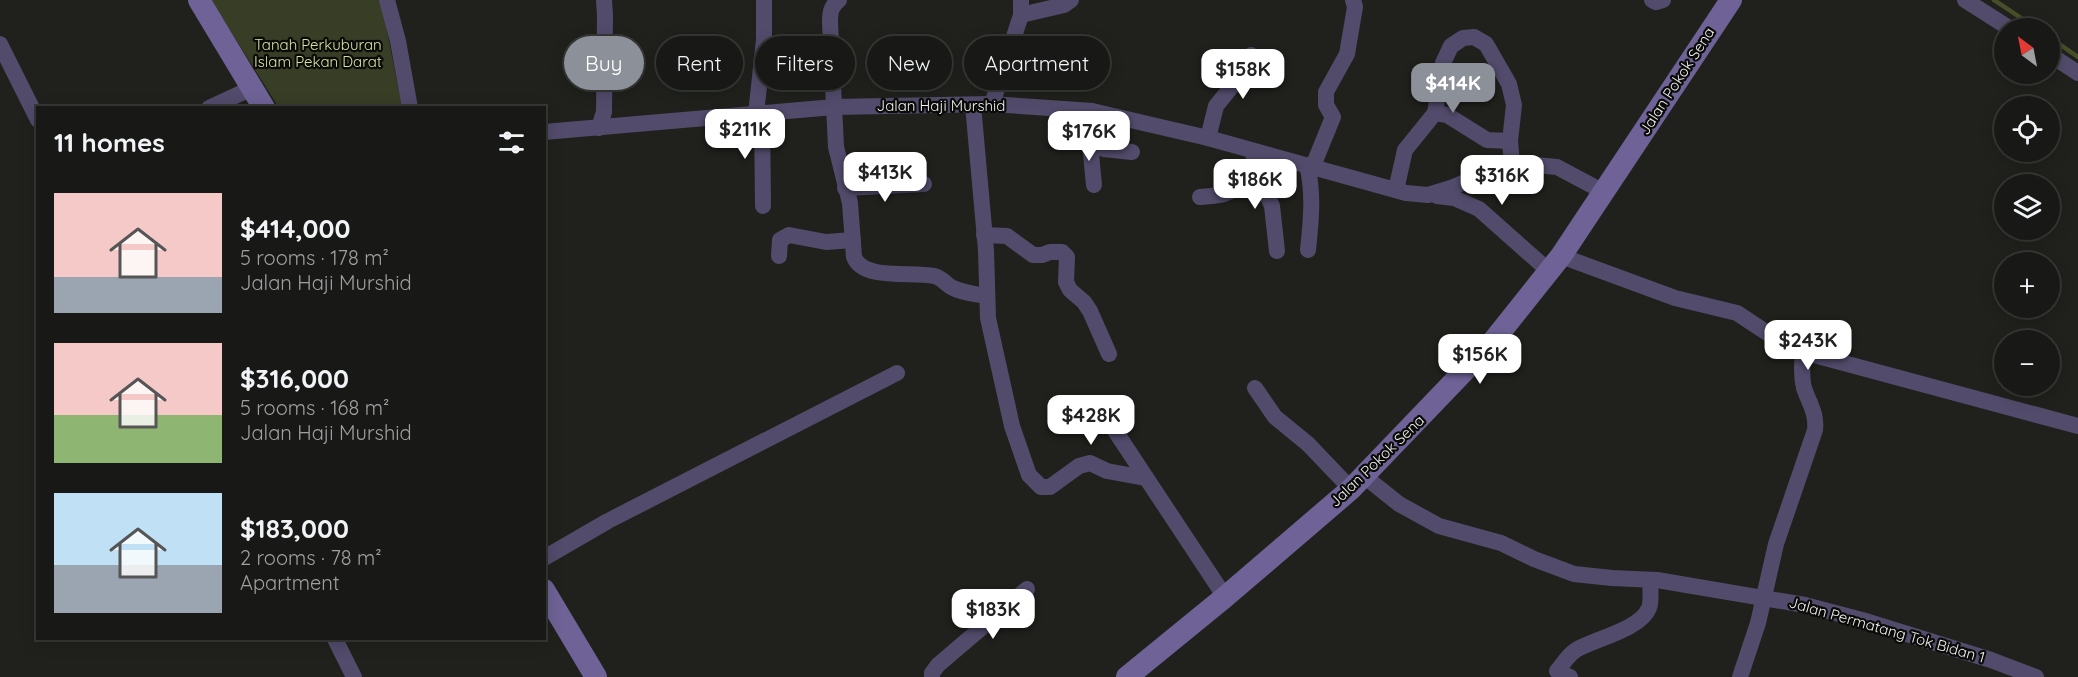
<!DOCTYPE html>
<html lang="en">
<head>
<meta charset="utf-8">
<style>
	body { margin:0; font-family:Quicksand,sans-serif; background:#252623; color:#f1f3f6; height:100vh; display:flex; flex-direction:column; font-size:22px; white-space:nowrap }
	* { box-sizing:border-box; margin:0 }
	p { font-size:20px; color:#9fa0a1 }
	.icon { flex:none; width:33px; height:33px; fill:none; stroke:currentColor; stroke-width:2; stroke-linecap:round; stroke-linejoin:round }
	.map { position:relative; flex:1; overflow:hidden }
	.details { position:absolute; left:36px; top:106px; width:510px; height:534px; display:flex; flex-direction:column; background:#181916; border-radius:0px; box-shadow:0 3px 15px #0003,0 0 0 2px #363835 }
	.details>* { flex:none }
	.banner { position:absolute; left:564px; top:36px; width:570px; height:54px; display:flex; gap:12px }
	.needle { width:39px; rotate:328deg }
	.controls { position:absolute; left:1994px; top:18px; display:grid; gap:12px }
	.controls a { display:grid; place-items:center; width:66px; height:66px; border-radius:50%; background:#181916; box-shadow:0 3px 15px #0003,0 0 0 2px #363835; font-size:30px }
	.price { position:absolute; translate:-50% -51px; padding:0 14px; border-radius:12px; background:#fff; color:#222; font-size:20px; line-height:39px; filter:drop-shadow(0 2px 3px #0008) }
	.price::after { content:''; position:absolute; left:50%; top:36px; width:18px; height:14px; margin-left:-9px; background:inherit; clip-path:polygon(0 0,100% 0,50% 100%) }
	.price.active { background:#8c9099; color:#fff }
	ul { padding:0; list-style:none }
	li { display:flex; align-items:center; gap:18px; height:150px; padding:0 18px }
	li span { display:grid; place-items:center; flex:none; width:168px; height:120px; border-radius:0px; color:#555 }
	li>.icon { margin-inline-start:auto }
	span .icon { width:72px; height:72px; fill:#fffc; stroke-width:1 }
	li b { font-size:26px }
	h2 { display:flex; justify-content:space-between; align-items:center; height:72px; padding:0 18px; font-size:26px }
	.chip { padding:0 21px; border-radius:27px; background:#181916; box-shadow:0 3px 15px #0003,0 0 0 2px #363835; font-size:21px; line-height:54px }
	.chip.active { background:#8c9099; color:#fff }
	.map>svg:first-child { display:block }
	.green { fill:#383d26 }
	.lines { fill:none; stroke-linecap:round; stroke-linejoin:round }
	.stream { stroke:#484f28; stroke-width:4.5 }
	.street { stroke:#524b6b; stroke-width:16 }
	.secondary { stroke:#6e6296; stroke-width:22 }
	.labels { text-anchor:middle; stroke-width:4.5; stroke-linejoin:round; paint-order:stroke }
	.park-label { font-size:15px; fill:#d7e4a0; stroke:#0a0a09 }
	.street-label { font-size:15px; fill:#f1f2ef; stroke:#0a0a09 }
</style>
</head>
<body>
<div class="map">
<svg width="2078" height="677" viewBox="0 0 2078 677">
	<rect width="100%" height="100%" fill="#20211d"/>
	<polygon class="green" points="211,0 381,0 402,108 279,108"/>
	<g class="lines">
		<g class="stream">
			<polyline points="1994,0 2036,28"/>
			<polyline points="2049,37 2078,57"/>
		</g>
		<g class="street">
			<polyline points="387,0 398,41 410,108"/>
			<path d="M839 0C831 6 830 12 830 22L836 147 850 203 854 257C863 281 913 271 934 276 943 278 946 285 953 288 963 293 976 294 986 296"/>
			<polyline points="1652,0 1656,2 1663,0"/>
			<polyline points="1965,0 2009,28"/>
			<polyline points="1021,15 1064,5 1071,0"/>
			<polyline points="0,44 38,120"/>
			<polyline points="2049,54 2078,73"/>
			<polyline points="992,104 1021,15 1021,0"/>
			<polyline points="973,105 986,250 988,318 1012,426 1029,475 1041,487 1050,487 1079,466 1090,463 1107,471 1145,478"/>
			<polyline points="209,108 252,88"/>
			<polyline points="1092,111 1090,144 1104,149 1132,152"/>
			<polyline points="1435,113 1447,115 1487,140 1510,141"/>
			<polyline points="756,114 764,40 764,0"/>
			<polyline points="762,114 763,206"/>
			<polyline points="599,128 604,112 605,16 604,0"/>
			<polyline points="544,132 834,107 992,104 1064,109 1092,111 1208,138 1406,193 1428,195 1451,188 1497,168 1525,164 1557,167 1604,192"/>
			<polyline points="1208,138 1216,106 1245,70 1251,55"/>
			<polyline points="1090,144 1094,185"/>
			<polyline points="1253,165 1272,206 1277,251"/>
			<path d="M1307 165C1314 194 1311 221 1308 250"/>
			<polyline points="1313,166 1333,117 1326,105 1326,92 1347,54 1355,7 1353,0"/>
			<polyline points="845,188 924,184"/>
			<polyline points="1396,190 1405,150 1435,113 1443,63 1451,46 1463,38 1474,37 1486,44 1509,84 1514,105 1510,141 1512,165"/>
			<polyline points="1437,196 1454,198 1479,209 1550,272"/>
			<path d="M1200 197C1207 196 1217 196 1224 194 1238 190 1252 172 1254 158"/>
			<polyline points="984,235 1007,236 1033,255 1042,255 1050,252 1062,252 1067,257 1066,282 1070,290 1084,302 1090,311 1109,354"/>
			<polyline points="779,256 780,240 789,235 826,242 853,240"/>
			<polyline points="1561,256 1675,298 1737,313 1787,346 1803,352 2078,426"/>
			<polyline points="1255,388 1275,417 1308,444 1351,489"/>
			<polyline points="1102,411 1225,597"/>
			<polyline points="1364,476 1399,504 1439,526 1501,543 1534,559 1574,574 1612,578 1657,580 1805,605 1862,620 1991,660 2036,677"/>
			<polyline points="544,558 608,521 897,373"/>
			<polyline points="335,639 354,677"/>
			<polyline points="932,677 932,673 938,665 1027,589"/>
			<path d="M1570 677 1557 671C1563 664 1568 655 1576 650 1594 639 1640 630 1649 608 1652 600 1650 588 1650 580"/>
			<path d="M1740 677 1758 623 1776 544 1815 430C1817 413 1809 403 1804 388 1801 376 1802 364 1803 352"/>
		</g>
		<g class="secondary">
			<polyline points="199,0 264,108"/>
			<polyline points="544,590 596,677"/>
			<polyline points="1127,677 1225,597 1351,489 1494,340 1561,256 1731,0"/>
		</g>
	</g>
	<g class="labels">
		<g class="park-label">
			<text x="318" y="50">Tanah Perkuburan<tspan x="318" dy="17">Islam Pekan Darat</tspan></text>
		</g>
		<g class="street-label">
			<text transform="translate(1677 81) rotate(-57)" y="5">Jalan Pokok Sena</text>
			<text x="941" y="111">Jalan Haji Murshid</text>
			<text transform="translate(1377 461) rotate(-44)" y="5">Jalan Pokok Sena</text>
			<text transform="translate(1887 630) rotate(16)" y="5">Jalan Permatang Tok Bidan 1</text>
		</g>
	</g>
</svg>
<div class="controls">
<a><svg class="needle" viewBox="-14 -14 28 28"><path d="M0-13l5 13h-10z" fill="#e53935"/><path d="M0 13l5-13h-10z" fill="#9fa0a1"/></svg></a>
<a><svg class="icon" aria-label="locate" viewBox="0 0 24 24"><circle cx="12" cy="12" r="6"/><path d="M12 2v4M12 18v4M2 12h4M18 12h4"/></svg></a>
<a><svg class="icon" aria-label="layers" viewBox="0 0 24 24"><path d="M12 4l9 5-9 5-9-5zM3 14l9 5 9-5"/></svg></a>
<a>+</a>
<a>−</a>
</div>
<b class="price" style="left:1243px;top:100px">$158K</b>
<b class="price active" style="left:1453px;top:114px">$414K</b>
<b class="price" style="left:745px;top:160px">$211K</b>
<b class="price" style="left:1089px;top:162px">$176K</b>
<b class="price" style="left:885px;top:203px">$413K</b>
<b class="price" style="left:1502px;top:206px">$316K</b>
<b class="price" style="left:1255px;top:210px">$186K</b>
<b class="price" style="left:1808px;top:371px">$243K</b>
<b class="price" style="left:1480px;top:385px">$156K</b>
<b class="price" style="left:1091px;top:446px">$428K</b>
<b class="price" style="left:993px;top:640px">$183K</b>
<div class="banner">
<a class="chip active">Buy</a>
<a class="chip">Rent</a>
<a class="chip">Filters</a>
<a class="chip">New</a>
<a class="chip">Apartment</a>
</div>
<section class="details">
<h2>11 homes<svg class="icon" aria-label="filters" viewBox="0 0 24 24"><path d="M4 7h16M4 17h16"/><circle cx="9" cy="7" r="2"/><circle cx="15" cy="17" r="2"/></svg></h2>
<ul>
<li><span style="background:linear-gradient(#f6c9c9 70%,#9aa5b1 0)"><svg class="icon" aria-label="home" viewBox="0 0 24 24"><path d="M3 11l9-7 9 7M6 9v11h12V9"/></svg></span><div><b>$414,000</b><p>5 rooms · 178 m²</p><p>Jalan Haji Murshid</p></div></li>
<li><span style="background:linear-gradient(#f6c9c9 60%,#8fb573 0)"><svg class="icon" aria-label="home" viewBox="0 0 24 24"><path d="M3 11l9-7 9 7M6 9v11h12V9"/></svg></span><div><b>$316,000</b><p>5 rooms · 168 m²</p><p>Jalan Haji Murshid</p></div></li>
<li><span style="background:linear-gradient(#bfe0f5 60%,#9aa5b1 0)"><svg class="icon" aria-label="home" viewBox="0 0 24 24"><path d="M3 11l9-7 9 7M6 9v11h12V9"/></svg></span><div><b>$183,000</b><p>2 rooms · 78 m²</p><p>Apartment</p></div></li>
</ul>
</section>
</div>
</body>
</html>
